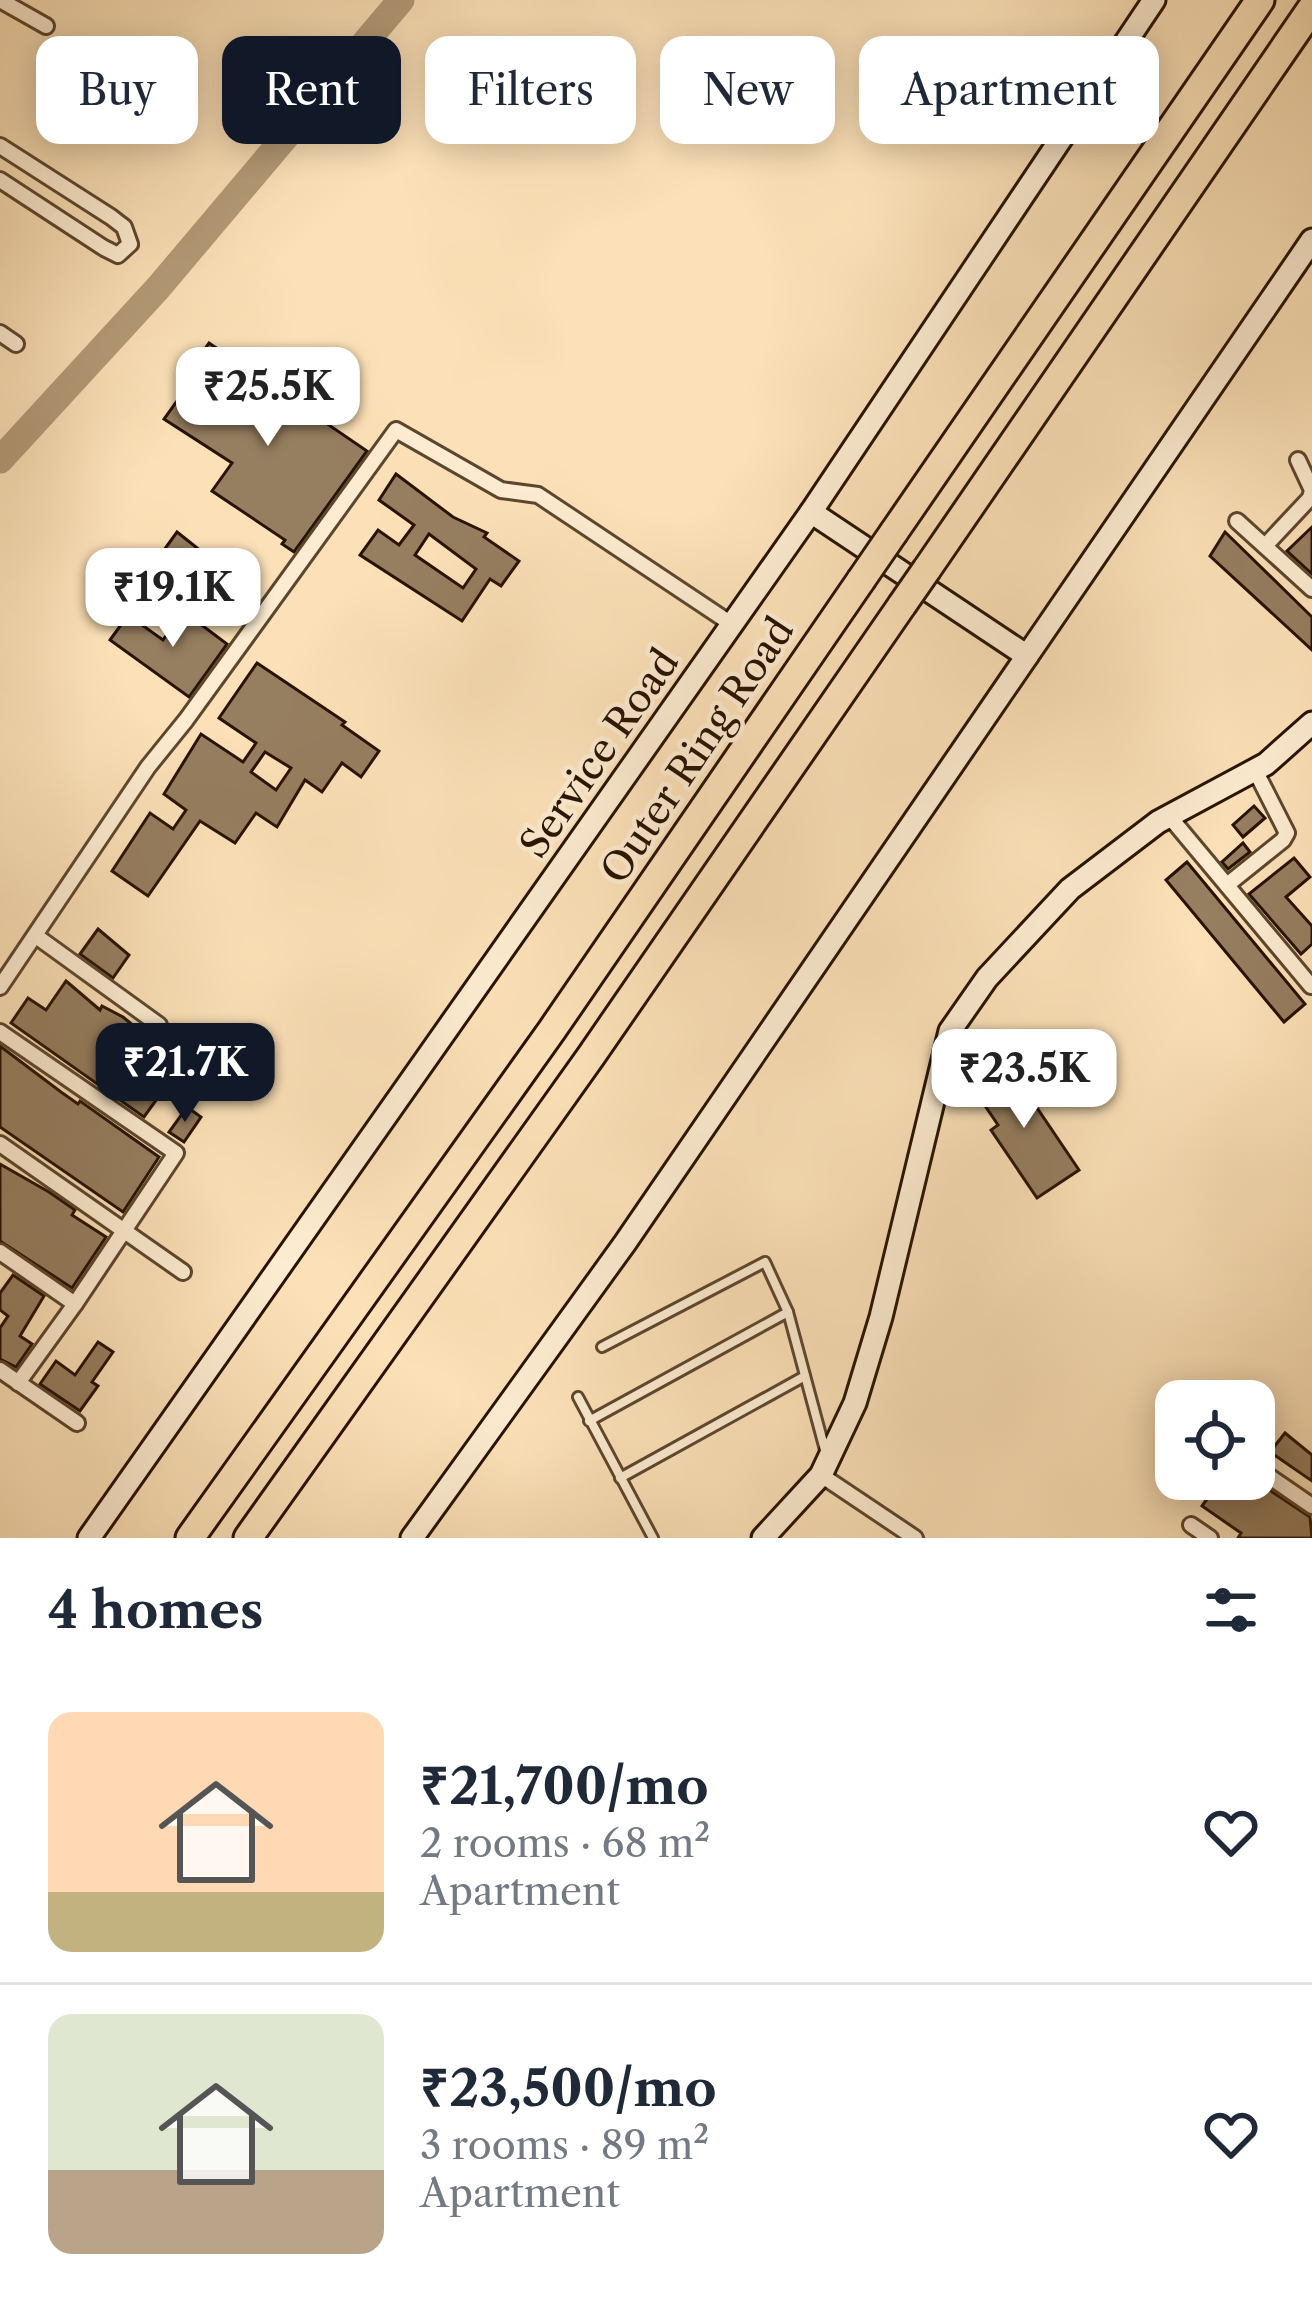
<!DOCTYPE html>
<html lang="en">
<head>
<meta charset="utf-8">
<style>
	body { margin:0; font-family:"Libre Caslon Text",serif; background:#f6f6f7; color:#1f2937; height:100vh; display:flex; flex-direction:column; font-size:45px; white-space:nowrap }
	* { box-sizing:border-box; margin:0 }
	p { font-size:39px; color:#747a83 }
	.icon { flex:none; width:66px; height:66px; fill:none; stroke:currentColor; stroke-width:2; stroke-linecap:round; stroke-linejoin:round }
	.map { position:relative; height:1538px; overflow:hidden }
	.panel { display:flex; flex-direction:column; background:#fff; flex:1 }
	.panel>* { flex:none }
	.banner { position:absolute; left:36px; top:36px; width:1242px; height:108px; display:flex; gap:24px }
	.controls { position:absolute; left:1155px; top:1380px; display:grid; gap:24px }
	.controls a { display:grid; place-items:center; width:120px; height:120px; border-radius:24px; background:#fff; box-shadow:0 6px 30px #0003; font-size:60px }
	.price { position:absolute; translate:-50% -102px; padding:0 27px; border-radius:24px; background:#fff; color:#222; font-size:39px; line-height:78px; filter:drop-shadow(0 3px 6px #0008) }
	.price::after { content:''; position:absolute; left:50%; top:72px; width:36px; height:27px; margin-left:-18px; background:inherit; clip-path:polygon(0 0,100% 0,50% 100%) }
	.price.current { background:#111827; color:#fff }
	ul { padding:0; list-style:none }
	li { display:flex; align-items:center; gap:36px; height:300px; padding:0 48px }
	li+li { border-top:3px solid #e0e1e3 }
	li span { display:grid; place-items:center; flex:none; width:336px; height:240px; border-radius:24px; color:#555 }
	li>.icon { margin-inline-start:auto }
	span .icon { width:144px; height:144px; fill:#fffc; stroke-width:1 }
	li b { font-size:51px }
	h2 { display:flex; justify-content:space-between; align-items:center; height:144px; padding:0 48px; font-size:51px }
	.pill { padding:0 42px; border-radius:24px; background:#fff; box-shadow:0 6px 30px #0003; font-size:42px; line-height:108px }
	.pill.current { background:#111827; color:#fff }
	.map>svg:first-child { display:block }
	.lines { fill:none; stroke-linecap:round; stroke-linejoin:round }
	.river { stroke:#b49b79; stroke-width:27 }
	.building { fill:#967e60; stroke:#281200; stroke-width:3; fill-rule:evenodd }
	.lane-casing { stroke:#5d462e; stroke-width:14 }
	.street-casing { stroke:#5d462e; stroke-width:20 }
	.secondary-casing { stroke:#281200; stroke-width:27 }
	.highway-casing { stroke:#281200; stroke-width:33 }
	.lane { stroke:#fdecd1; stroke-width:8 }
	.street { stroke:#fdecd1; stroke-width:14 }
	.secondary { stroke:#fdecd1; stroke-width:21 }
	.highway { stroke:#fce1b8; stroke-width:27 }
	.highway-bridge-casing { stroke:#281200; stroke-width:33; stroke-linecap:butt }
	.highway-bridge { stroke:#fce1b8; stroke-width:27 }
	.labels { text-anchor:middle; stroke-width:9; stroke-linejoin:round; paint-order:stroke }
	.street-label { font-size:39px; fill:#281200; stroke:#fdecd1 }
</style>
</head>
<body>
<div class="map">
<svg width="1312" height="1538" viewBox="0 0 1312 1538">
	<rect width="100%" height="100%" fill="#fce1b8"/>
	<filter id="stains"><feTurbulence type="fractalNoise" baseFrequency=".00167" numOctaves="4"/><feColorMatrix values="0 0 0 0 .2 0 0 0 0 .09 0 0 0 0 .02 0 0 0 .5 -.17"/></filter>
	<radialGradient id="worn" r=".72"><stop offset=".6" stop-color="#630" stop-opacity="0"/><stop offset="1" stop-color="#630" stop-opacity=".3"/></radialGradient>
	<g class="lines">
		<polyline class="river" points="0,460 158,288 401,0"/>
	</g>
	<g class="building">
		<polygon points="209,343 367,451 294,552 282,544 285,540 212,491 232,463 164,419 182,394 214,412 228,392 191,368"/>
		<path d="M396 474 453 517 487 533 484 537 519 561 501 586 490 579 462 621 360 555 378 530 399 545 414 525 379 500ZM429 534 476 569 463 588 415 555Z"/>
		<polygon points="1312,527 1312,574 1287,551"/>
		<polygon points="177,532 230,574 212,600 159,557"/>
		<polygon points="1225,532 1312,617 1312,650 1210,556"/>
		<polygon points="183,611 227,644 189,697 110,640 128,615 163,640"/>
		<path d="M257 663 345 722 342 725 379 751 361 777 342 763 322 792 305 780 277 827 256 813 235 843 200 821 148 896 112 871 150 813 173 829 186 810 164 794 201 734 243 762 256 743 219 718ZM265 752 291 768 276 790 251 772Z"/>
		<polygon points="1254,806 1265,818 1243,837 1233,825"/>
		<polygon points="1243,843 1250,852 1228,869 1222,862"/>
		<polygon points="1294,858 1310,877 1286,897 1312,926 1312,944 1301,954 1249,894"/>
		<polygon points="1187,862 1305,1004 1284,1022 1166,880"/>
		<polygon points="98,929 129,955 113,978 80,954"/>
		<polygon points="66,981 100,1010 102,1006 123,1017 157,1045 159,1042 174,1052 151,1084 162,1092 144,1117 11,1023 28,998 46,1010"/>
		<polygon points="0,1046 61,1092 78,1104 80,1101 159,1157 123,1212 0,1127"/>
		<polygon points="1002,1056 1079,1170 1037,1198 991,1130 998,1125 977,1094 988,1082 980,1071"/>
		<polygon points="187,1107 201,1117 184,1142 169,1132"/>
		<polygon points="0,1164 49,1192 75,1210 72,1215 106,1237 72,1288 0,1241"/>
		<polygon points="13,1275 44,1296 20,1336 32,1344 16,1367 0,1359 0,1328 8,1316 0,1310 0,1293"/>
		<polygon points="98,1342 113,1352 92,1382 98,1386 80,1411 40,1384 56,1361 75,1375"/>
		<polygon points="1285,1433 1312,1455 1312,1481 1270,1452"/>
		<polygon points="1231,1479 1253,1479 1310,1517 1312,1538 1238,1538 1241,1533 1202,1506 1215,1488 1221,1492"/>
	</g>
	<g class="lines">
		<g class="lane-casing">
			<g id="lane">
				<polyline points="602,1347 765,1262 788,1312 825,1450"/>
				<polyline points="578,1397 653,1538"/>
				<polyline points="589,1421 788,1312"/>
				<polyline points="620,1478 805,1376"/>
			</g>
		</g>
		<g class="street-casing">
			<g id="street">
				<polyline points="0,0 46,26"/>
				<polyline points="0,146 111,217 124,227 130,244 118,255 104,248 0,180"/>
				<polyline points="0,333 16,344"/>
				<polyline points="1237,521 1312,589"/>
				<polyline points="1265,546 1310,498 1312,490 1298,460"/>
				<polyline points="1169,816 1311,986"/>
				<polyline points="1227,885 1283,840 1287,833 1255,770"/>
				<polyline points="36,936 159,1025"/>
				<polyline points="0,987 148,767 186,720 396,430 501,490 538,495 733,625"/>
				<polyline points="0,1032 176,1153 75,1304"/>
				<polyline points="0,1144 183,1272"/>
				<polyline points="0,1252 75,1304 18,1383"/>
				<polyline points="0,1370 77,1423"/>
				<polyline points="1254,1466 1312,1506"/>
				<polyline points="821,1475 915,1538"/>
				<polyline points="1191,1525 1210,1538"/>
			</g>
		</g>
		<g class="secondary-casing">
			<g id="secondary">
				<polyline points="811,512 1027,656"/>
				<polyline points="89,1538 811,512 1154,0"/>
				<polyline points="412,1538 625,1243 1312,240"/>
				<polyline points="763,1538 821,1475 855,1403 881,1317 950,1031 987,978 1070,889 1158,822 1266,764 1312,723"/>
			</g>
		</g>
		<g class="highway-casing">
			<g id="highway">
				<polyline points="894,532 1260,0"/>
				<polyline points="927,569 1312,8"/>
				<polyline points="190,1538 552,1030 861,580"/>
				<polyline points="248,1538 591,1056 902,605"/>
			</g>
		</g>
		<use href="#lane" class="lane"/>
		<use href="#street" class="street"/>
		<use href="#secondary" class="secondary"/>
		<use href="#highway" class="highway"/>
		<g class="highway-bridge-casing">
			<g id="highway-bridge">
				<polyline points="861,580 894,532"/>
				<polyline points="902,605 927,569"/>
			</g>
		</g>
		<use href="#highway-bridge" class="highway-bridge"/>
	</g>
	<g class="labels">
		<g class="street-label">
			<text transform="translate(697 750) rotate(-56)" y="14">Outer Ring Road</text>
			<text transform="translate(599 753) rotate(-55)" y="14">Service Road</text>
		</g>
	</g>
	<rect width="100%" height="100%" filter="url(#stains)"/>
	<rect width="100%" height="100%" fill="url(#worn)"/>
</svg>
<div class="controls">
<a><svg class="icon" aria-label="locate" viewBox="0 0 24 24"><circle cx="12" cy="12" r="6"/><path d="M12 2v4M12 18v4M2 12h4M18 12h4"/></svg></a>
</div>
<b class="price" style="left:268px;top:449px">₹25.5K</b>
<b class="price" style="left:173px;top:650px">₹19.1K</b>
<b class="price current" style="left:185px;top:1125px">₹21.7K</b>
<b class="price" style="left:1024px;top:1131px">₹23.5K</b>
<div class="banner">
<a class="pill">Buy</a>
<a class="pill current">Rent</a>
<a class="pill">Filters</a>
<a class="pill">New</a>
<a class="pill">Apartment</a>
</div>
</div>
<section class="panel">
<h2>4 homes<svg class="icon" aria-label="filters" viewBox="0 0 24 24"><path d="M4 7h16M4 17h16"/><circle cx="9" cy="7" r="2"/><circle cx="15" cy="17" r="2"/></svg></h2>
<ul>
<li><span style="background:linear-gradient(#ffd9b3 75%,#c2b280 0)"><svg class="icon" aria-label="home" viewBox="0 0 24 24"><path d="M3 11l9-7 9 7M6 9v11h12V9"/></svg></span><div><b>₹21,700/mo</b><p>2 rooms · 68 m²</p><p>Apartment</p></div><svg class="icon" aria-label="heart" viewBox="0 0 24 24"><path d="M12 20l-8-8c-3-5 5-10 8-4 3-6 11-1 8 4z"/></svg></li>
<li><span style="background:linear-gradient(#dfe7d0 65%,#b9a48a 0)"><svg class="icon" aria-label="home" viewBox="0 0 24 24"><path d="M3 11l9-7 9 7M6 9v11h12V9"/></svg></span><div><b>₹23,500/mo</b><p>3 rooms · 89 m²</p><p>Apartment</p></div><svg class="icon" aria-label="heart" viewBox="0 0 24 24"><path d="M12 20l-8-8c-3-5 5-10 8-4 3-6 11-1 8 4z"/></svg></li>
</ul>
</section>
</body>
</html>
